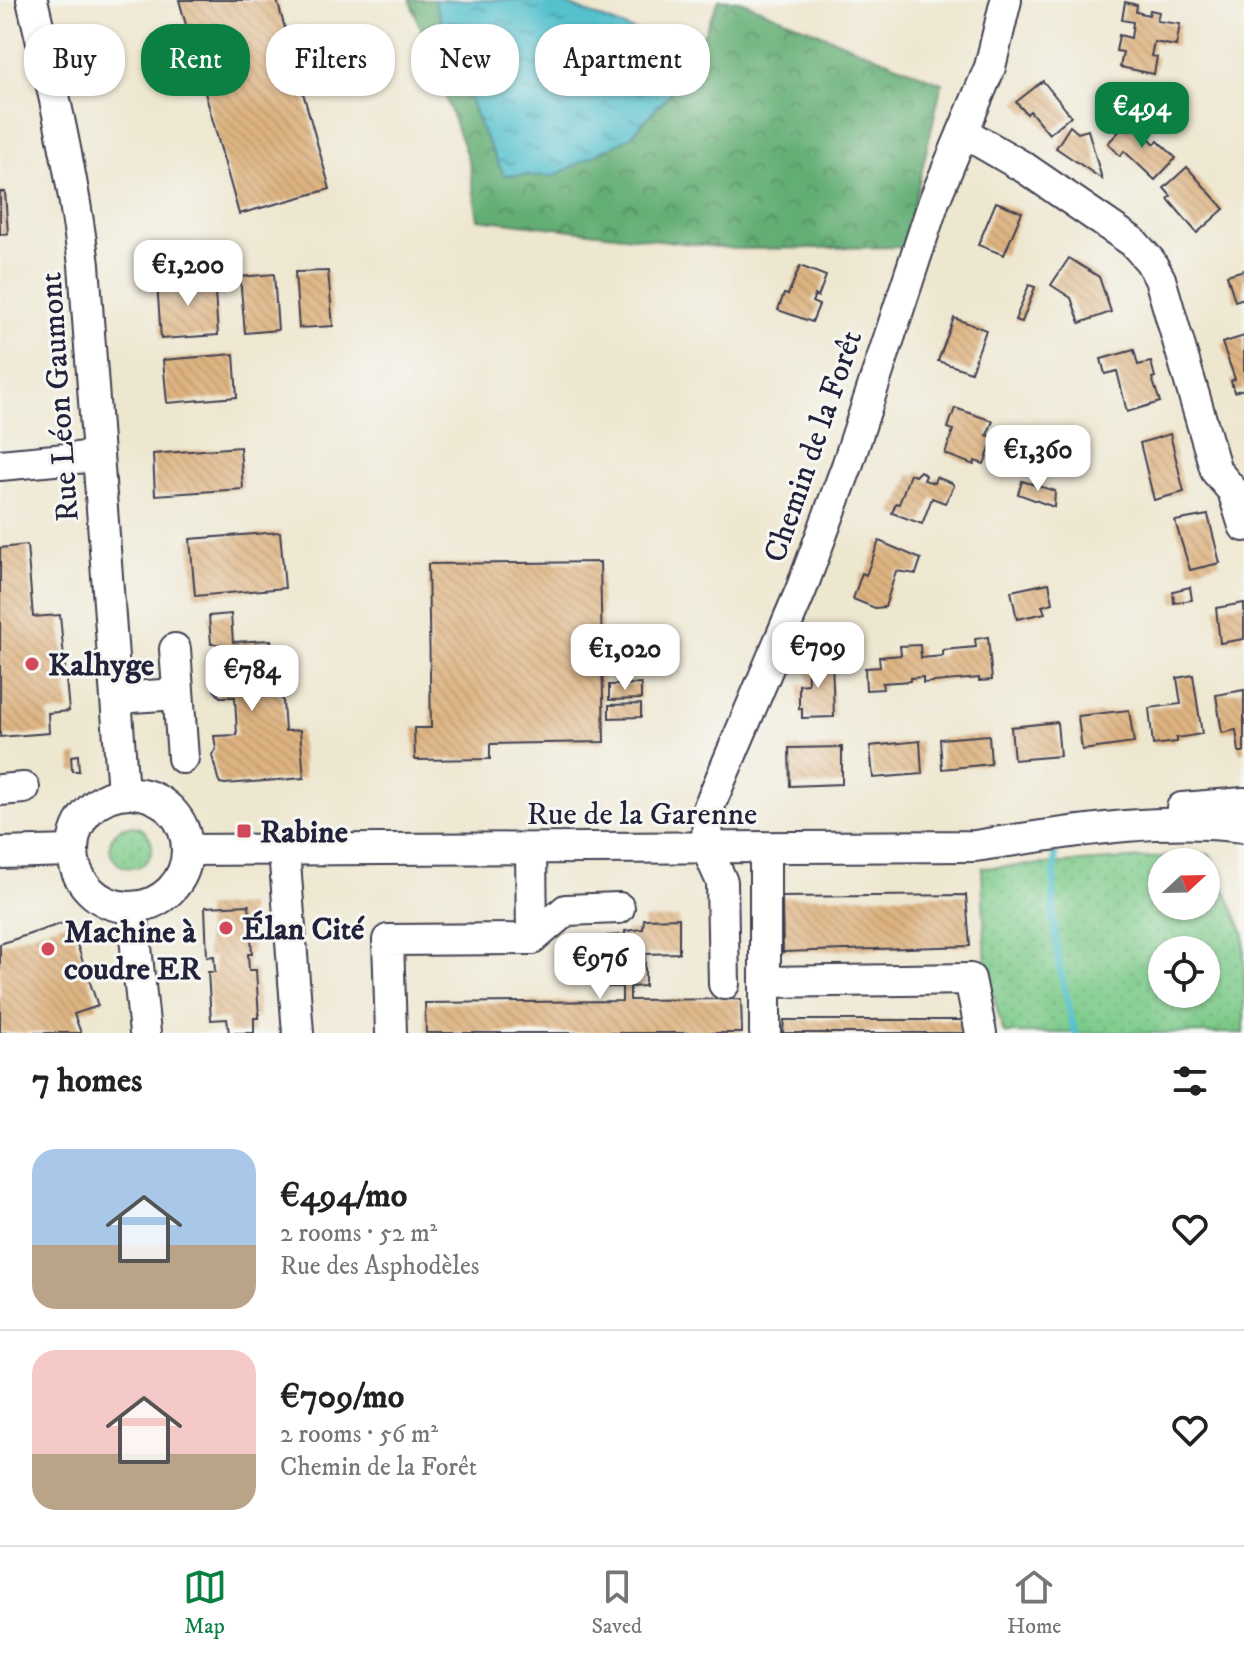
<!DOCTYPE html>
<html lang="en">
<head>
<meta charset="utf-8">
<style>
	body { margin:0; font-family:"IM FELL DW Pica",serif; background:#f6f6f6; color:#222; height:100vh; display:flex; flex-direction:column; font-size:30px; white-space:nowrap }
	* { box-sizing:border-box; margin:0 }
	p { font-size:26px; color:#767676 }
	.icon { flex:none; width:44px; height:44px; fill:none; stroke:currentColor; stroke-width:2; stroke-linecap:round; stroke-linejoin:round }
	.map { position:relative; height:1033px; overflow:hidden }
	.details { display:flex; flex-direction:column; background:#fff; flex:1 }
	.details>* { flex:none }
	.banner { position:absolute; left:24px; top:24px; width:800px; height:72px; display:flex; gap:16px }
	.needle { width:52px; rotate:68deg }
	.buttons { position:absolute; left:1148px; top:848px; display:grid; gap:16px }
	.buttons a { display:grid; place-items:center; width:72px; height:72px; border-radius:50%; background:#fff; box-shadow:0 2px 6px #0004; font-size:40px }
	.price { position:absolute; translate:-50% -68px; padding:0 18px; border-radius:16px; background:#fff; color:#222; font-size:26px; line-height:52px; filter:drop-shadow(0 2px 4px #0008) }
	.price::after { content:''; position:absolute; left:50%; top:48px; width:24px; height:18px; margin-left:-12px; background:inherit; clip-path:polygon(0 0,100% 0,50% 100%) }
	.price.selected { background:#0b8043; color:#fff }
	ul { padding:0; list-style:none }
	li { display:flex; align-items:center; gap:24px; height:200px; padding:0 32px }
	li+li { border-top:2px solid #e0e0e0 }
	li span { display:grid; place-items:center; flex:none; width:224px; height:160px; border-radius:24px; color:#555 }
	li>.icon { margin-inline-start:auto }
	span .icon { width:96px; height:96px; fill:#fffc; stroke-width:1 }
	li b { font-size:34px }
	h2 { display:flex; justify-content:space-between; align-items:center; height:96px; padding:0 32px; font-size:34px }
	.pill { padding:0 28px; border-radius:32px; background:#fff; box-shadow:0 2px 6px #0004; font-size:28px; line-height:72px }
	.pill.selected { background:#0b8043; color:#fff }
	.tab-bar { display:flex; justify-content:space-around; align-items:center; height:112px; border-top:2px solid #e0e0e0; background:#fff; font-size:22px; color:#767676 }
	.tab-bar a { display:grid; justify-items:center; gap:4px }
	.tab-bar .selected { color:#0b8043 }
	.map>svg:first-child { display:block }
	.green { fill:url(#green-dots); stroke:#4e7662; stroke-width:2; fill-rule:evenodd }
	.forest { fill:url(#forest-crowns); stroke:#436858; stroke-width:2 }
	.water { fill:url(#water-ripples); stroke:#3b7284; stroke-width:2 }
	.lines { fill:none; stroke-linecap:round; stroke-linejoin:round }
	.stream { stroke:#54c1cd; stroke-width:7 }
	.building { fill:url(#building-back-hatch) }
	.minor-casing { stroke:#414051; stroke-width:34 }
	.minor { stroke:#fff; stroke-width:30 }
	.poi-dot { fill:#d1495b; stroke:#f6f6f2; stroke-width:3 }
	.labels { text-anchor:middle; stroke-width:6; stroke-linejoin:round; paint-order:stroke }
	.street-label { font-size:32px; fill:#22223b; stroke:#f6f6f2 }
	.poi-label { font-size:32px; font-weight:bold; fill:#22223b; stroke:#f6f6f2; text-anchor:start }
</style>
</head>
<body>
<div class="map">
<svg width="1244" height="1033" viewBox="0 0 1244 1033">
	<defs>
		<pattern id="green-dots" width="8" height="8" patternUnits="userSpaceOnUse" patternTransform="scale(2)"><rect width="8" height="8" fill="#7bca89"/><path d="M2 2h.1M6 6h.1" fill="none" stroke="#6aad77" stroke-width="1.8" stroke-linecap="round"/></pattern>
		<pattern id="forest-crowns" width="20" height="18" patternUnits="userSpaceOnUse" patternTransform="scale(2)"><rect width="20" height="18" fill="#64ae75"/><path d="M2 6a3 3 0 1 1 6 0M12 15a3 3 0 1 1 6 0" fill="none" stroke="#528d61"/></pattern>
		<pattern id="water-ripples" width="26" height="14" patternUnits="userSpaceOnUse" patternTransform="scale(2)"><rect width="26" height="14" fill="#54c1cd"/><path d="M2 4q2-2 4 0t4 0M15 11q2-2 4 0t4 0" fill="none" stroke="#459ca8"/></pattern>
		<pattern id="building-back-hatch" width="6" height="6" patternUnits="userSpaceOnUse" patternTransform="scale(2)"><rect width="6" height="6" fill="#deb381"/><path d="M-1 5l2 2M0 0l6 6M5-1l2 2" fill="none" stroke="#be9a70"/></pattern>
	</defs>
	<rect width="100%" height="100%" fill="#f6f6f2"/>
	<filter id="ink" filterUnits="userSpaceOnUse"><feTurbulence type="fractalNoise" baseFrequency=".0125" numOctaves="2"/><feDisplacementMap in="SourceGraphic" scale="16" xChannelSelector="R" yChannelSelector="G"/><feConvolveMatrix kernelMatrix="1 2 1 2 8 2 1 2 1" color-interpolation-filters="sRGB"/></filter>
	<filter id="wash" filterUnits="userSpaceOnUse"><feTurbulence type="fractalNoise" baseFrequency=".006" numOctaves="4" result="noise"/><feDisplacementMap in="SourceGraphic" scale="32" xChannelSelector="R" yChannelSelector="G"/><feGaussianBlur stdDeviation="1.8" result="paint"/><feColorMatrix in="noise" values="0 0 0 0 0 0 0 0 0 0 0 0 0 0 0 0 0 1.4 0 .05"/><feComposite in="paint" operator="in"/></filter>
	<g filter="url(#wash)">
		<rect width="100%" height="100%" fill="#eee7d0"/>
		<g class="green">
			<circle cx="131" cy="847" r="21"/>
			<path d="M1210 854 1244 934V1033H1004L986 970 982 868ZM1162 862H1206V906H1162ZM1162 950H1206V994H1162Z"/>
		</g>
		<polygon class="forest" points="410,0 434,0 480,126 630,137 684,78 719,0 738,0 942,83 904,247 736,249 478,219 469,162"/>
		<polygon class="water" points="434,0 555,0 659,40 684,78 630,137 554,176 504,175 480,126"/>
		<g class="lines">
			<polyline class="stream" points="1055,855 1053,917 1059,965 1075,1033"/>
		</g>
		<g id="blocks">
			<g class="building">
				<polygon points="179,0 277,0 330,189 239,214"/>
				<polygon points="1125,2 1137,5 1136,12 1149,15 1150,10 1159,12 1157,21 1180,24 1176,46 1154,42 1151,56 1157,57 1154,74 1120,67 1123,52 1116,51 1119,35 1131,38 1133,22 1122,20"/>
				<polygon points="1043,81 1071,116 1049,134 1030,111 1027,114 1016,102"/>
				<polygon points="1130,120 1155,144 1158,141 1176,158 1155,180 1124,151 1120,156 1108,143"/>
				<polygon points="1070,126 1078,133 1088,130 1102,179 1056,148"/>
				<polygon points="1187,167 1224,209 1197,233 1168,199 1171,196 1164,188"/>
				<polygon points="0,192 5,192 8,234 0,234"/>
				<polygon points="996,202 1022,212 1004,255 978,245"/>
				<polygon points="1069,258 1099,277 1111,312 1080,323 1071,298 1051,285"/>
				<polygon points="800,266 826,276 818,297 815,295 812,302 819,305 812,322 778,310 784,294 788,295"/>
				<polygon points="1244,270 1244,298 1235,301 1227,275"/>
				<polygon points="328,271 333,326 299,328 295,272"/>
				<polygon points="274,274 278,330 245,333 240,277"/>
				<polygon points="214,278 218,335 161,339 157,282"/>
				<polygon points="1029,285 1035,287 1022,322 1015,320"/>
				<polygon points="954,318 986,330 971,372 938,361"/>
				<polygon points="1244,336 1244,389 1234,392 1231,381 1235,379 1222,343"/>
				<polygon points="1134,350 1138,365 1151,362 1155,377 1152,378 1160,402 1127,412 1117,371 1105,374 1101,359"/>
				<polygon points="234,354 237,397 167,403 163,360"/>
				<polygon points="955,408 993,421 987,435 994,437 984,464 975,461 974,465 945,454 953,430 948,428"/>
				<polygon points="1170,434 1184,492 1154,500 1140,443"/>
				<polygon points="240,447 243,489 155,495 153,454"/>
				<polygon points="920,471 926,476 924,480 934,483 936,477 952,483 954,486 945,503 932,498 922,524 892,513 896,503 899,504 910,474 915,476"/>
				<polygon points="1022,481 1055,491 1054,507 1018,494"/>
				<polygon points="1208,515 1220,563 1190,570 1175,521"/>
				<polygon points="280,532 285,588 195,596 190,539"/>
				<polygon points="879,541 921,559 916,574 896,571 885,607 875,608 853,599 862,573 866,575"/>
				<polygon points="27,545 33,617 60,615 69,711 48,713 49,733 0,737 0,548"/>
				<polygon points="600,562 604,742 490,744 490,759 415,760 414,728 431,728 428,564"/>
				<polygon points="1049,583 1053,603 1042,606 1045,613 1017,619 1011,591"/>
				<polygon points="1190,587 1192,600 1174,603 1173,591"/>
				<polygon points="1244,603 1244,639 1220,643 1216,608"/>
				<polygon points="231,614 233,642 271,640 275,692 280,694 283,701 285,731 300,730 304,778 225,784 220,783 218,779 212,755 216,749 214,736 237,735 235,697 220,697 214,690 214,682 218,675 216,650 221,644 211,644 209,616"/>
				<polygon points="988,637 992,680 979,681 979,678 923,683 923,677 910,678 910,681 882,683 883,689 866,690 865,668 880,667 879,657 901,655 900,646 920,645 921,658 943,656 943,650 976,647 975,639"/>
				<polygon points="640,656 640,672 609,673 609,658"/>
				<polygon points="832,657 834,717 802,718 802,708 799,709 799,685 808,684 807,659"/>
				<polygon points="1193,675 1202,734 1176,738 1176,742 1153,745 1149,708 1181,704 1177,678"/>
				<polygon points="641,684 641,699 609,700 609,685"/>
				<polygon points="1244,690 1244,752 1239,752 1236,730 1222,733 1216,695"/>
				<polygon points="641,704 641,717 609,718 609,705"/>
				<polygon points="1129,710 1134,743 1082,750 1078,716"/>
				<polygon points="1057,722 1060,756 1014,760 1011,727"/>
				<polygon points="989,735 991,764 942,769 940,739"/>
				<polygon points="920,741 922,774 873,778 870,746"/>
				<polygon points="842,747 842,784 790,786 789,748"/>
				<polygon points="78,755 79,771 72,771 71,756"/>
				<polygon points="966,895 970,946 783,952 782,897"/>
				<polygon points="249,905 252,954 248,954 249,970 256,970 259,1018 254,1018 254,1033 229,1033 227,1019 211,1020 208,972 215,972 214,956 207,957 205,907"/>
				<polygon points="679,918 679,953 645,954 645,986 630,987 630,1000 741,999 742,1033 426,1033 425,1003 622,1001 622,987 609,987 607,936 625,935 625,931 643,929 644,919"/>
				<polygon points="69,921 98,1006 74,1014 81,1033 0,1033 0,944"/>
				<polygon points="784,1020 974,1020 977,1033 783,1033"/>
			</g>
		</g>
	</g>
	<g filter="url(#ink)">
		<use href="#blocks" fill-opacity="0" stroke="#414051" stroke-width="2"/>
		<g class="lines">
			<g class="minor-casing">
				<g id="minor">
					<path d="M32 0C53 88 73 176 84 265L123 793"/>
					<polyline points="963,132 1025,168 1133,242 1150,261 1160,279 1216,471 1233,491 1244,526"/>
					<polyline points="0,465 98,456"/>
					<polyline points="175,649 183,758"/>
					<polyline points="116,698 178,694"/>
					<polyline points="0,790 24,788"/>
					<circle cx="130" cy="850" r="57"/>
					<polyline points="1182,808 1244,803"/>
					<polyline points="765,848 765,1033"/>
					<path d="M187 850 975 846C1064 833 1154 816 1244 827"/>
					<polyline points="284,850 298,1033"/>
					<polyline points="531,850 532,939"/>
					<polyline points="0,853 72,851"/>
					<polyline points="132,908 145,1033"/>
					<polyline points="765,982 970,979 981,1033"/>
					<polyline points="724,984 722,882 707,849 708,809 801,590 847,466 934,201 990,67 1006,0"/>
					<polyline points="391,1033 388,940 532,939 566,910 619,908"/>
				</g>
			</g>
			<use href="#minor" class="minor"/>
		</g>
	</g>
	<g class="poi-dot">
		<circle cx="32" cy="664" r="8"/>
		<rect x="236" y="823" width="16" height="16" rx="4"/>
		<circle cx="226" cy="928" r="8"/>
		<circle cx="48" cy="949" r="8"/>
	</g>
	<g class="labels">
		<g class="street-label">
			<text transform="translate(58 397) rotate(-94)" y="11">Rue Léon Gaumont</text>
			<text transform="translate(812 446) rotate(-71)" y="11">Chemin de la Forêt</text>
			<text x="642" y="824">Rue de la Garenne</text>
		</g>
		<g class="poi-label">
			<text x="48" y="675">Kalhyge</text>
			<text x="260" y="842">Rabine</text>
			<text x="242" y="939">Élan Cité</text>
			<text x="64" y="942">Machine à<tspan x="64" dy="37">coudre ER</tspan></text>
		</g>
	</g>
</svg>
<div class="buttons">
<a><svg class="needle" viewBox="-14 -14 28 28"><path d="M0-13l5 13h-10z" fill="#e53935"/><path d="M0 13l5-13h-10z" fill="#767676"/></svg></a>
<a><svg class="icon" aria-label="locate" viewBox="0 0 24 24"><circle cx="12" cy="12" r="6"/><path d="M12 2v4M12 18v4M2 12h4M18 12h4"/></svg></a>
</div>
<b class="price selected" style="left:1142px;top:150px">€494</b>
<b class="price" style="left:188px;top:308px">€1,200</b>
<b class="price" style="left:1038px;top:493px">€1,360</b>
<b class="price" style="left:818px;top:690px">€709</b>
<b class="price" style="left:625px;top:692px">€1,020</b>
<b class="price" style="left:252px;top:713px">€784</b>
<b class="price" style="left:600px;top:1001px">€976</b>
<div class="banner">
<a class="pill">Buy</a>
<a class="pill selected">Rent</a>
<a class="pill">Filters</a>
<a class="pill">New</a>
<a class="pill">Apartment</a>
</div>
</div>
<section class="details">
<h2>7 homes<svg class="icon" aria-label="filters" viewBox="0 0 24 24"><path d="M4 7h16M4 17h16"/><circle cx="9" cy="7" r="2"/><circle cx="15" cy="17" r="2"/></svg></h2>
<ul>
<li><span style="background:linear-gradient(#a9c7e8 60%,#b9a48a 0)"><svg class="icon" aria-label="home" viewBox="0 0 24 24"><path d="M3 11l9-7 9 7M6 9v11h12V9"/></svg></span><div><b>€494/mo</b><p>2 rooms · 52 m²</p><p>Rue des Asphodèles</p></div><svg class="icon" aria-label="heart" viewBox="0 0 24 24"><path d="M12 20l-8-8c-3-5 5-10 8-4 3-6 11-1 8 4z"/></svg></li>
<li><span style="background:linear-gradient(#f6c9c9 65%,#b9a48a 0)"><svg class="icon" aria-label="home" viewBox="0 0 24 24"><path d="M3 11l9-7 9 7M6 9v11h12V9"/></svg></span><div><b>€709/mo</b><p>2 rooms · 56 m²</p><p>Chemin de la Forêt</p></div><svg class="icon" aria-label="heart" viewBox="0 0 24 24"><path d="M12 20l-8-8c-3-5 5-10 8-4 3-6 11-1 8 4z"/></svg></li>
</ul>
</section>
<nav class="tab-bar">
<a class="selected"><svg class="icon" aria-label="map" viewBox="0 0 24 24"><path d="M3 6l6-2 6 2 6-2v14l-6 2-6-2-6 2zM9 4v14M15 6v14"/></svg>Map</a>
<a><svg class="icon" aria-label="saved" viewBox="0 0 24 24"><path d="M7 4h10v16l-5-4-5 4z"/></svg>Saved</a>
<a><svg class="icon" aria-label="home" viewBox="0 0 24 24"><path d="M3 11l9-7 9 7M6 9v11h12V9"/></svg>Home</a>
</nav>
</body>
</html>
